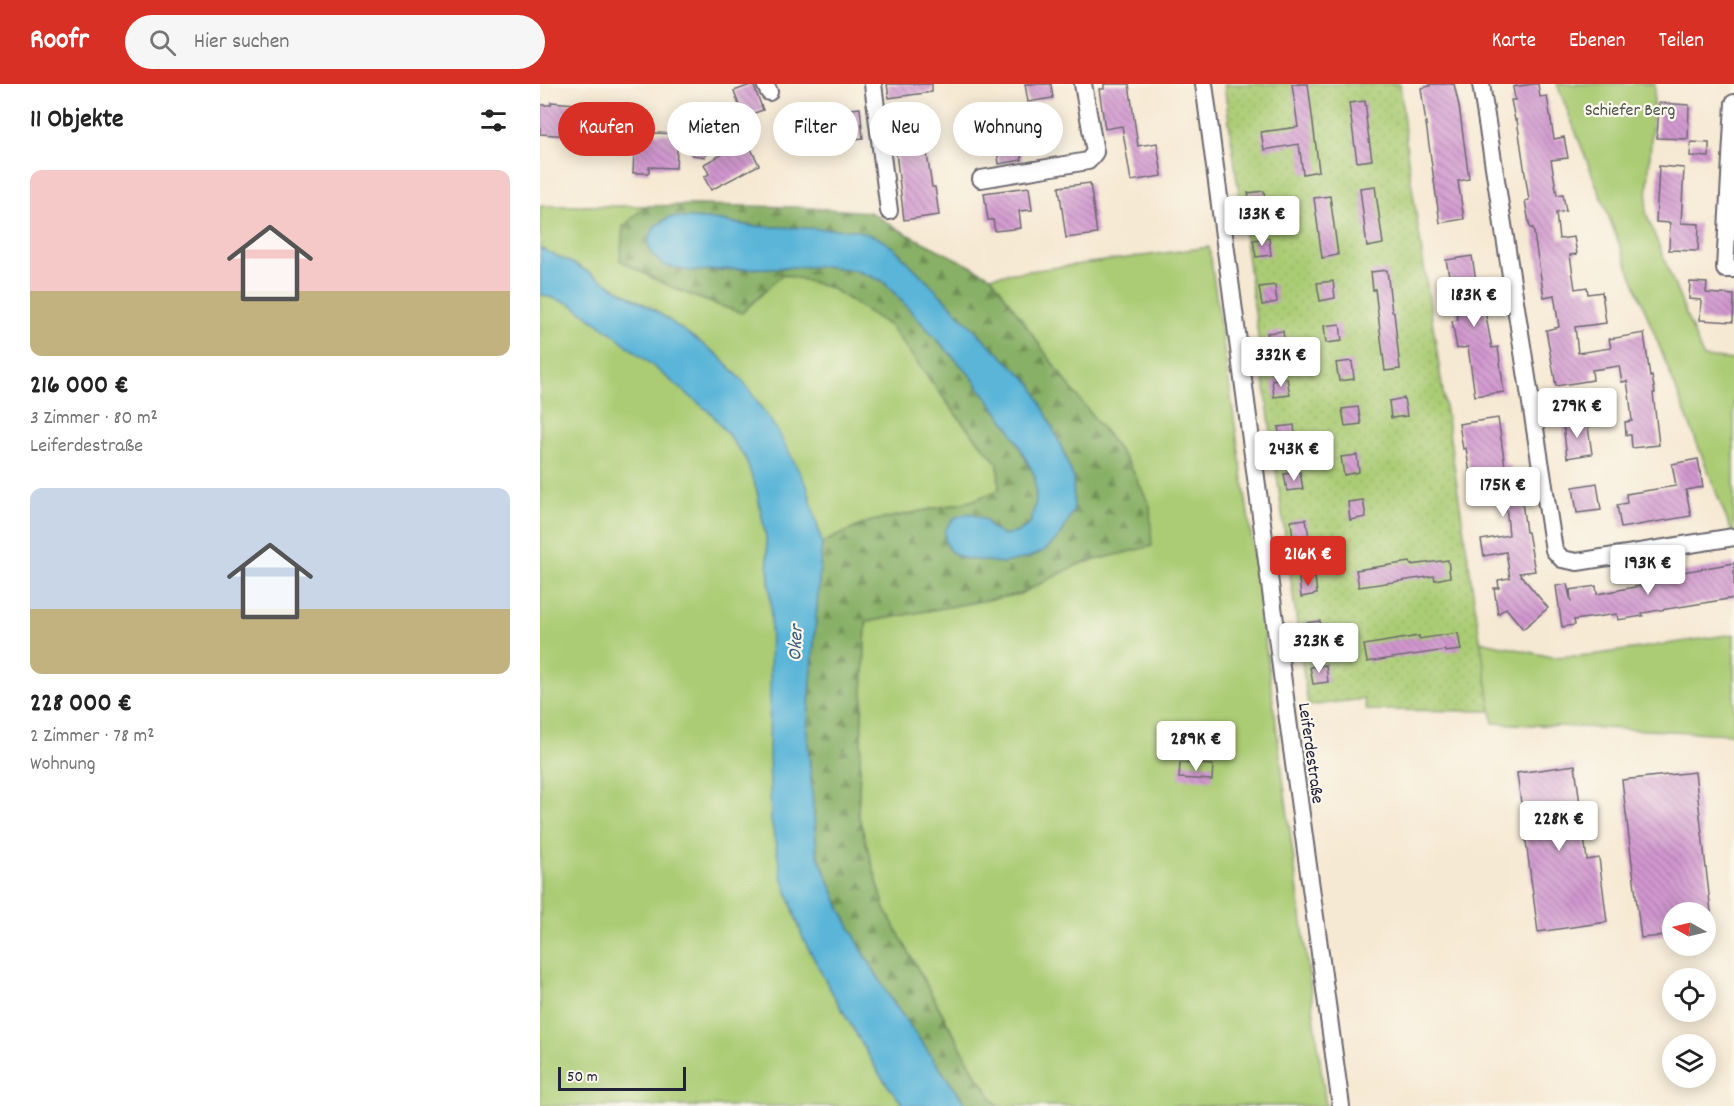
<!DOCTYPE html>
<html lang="de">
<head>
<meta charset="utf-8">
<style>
	body { margin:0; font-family:Dekko,sans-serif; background:#f6f6f6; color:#222; height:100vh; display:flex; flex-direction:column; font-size:22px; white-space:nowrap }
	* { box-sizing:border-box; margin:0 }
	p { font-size:20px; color:#767676 }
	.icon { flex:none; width:33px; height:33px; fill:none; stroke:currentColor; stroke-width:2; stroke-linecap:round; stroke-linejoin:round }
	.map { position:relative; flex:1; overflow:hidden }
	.details { display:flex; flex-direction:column; background:#fff; width:540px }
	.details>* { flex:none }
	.hud { position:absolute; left:18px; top:18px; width:570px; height:54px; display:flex; gap:12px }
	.needle { width:39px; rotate:278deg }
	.buttons { position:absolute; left:1122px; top:818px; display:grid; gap:12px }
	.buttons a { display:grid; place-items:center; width:54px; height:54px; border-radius:50%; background:#fff; box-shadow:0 3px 15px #0003; font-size:30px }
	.scale { position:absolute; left:18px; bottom:15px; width:128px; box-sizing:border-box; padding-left:6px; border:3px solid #22223b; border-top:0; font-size:16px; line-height:21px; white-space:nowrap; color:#22223b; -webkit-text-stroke:4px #fbf7ec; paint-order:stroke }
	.price { position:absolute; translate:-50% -51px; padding:0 14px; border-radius:6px; background:#fff; color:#222; font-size:20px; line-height:39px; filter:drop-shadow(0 2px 3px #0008) }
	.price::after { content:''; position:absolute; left:50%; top:36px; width:18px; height:14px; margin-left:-9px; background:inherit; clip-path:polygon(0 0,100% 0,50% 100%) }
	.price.selected { background:#d93025; color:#fff }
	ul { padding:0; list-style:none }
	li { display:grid; align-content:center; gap:12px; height:318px; padding:0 30px }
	li span { display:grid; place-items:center; height:186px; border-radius:12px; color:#555 }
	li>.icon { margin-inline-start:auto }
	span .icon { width:108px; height:108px; fill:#fffc; stroke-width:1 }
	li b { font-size:26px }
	h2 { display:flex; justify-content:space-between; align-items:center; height:72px; padding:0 30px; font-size:26px }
	.chip { padding:0 21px; border-radius:27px; background:#fff; box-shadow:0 3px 15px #0003; font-size:21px; line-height:54px }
	.chip.selected { background:#d93025; color:#fff }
	header { display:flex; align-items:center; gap:36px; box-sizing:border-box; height:84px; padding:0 30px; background:#d93025; color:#fff }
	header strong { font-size:28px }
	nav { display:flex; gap:33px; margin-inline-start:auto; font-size:21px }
	.search { width:420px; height:54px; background:#f6f6f6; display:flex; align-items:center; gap:15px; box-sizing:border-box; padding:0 21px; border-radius:33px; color:#767676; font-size:22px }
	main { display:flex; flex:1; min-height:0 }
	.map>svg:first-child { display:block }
	.green { fill:#abcc74; stroke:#667758; stroke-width:1.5 }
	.forest { fill:url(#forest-firs); stroke:#556950; stroke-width:1.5; fill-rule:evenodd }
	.garden { fill:url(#garden-dots); stroke:#667758; stroke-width:1.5 }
	.water { fill:#5ab5d8; stroke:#3e6c8a; stroke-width:1.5 }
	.building { fill:url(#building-back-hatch) }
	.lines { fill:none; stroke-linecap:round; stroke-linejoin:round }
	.lane-casing { stroke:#6c6870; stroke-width:11 }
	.street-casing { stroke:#6c6870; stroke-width:20 }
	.lane { stroke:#fff; stroke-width:8 }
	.street { stroke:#fff; stroke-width:16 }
	.labels { text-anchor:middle; stroke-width:4.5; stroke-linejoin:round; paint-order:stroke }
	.park-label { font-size:18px; fill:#4b554c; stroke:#fbf7ec }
	.street-label { font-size:18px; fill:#22223b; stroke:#fbf7ec }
	.water-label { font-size:20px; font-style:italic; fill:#385d7a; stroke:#fbf7ec }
</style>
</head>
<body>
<header>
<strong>Roofr</strong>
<div class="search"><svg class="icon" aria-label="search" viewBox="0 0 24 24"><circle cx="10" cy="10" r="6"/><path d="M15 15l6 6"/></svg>Hier suchen</div>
<nav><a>Karte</a><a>Ebenen</a><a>Teilen</a></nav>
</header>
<main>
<section class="details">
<h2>11 Objekte<svg class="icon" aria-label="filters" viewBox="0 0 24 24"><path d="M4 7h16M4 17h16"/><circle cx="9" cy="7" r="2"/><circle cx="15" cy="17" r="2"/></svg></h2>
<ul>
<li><span style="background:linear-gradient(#f6c9c9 65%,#c2b280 0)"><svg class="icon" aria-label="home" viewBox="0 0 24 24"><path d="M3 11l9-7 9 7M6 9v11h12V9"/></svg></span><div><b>216 000 €</b><p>3 Zimmer · 80 m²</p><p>Leiferdestraße</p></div></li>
<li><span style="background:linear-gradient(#c9d6e8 65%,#c2b280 0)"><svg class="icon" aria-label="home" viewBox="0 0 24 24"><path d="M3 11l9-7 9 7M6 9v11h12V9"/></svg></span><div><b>228 000 €</b><p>2 Zimmer · 78 m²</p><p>Wohnung</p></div></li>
</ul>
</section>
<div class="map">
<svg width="1194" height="1022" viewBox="0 0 1194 1022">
	<defs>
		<pattern id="forest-firs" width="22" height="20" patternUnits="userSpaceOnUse" patternTransform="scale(1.5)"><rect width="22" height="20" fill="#88b066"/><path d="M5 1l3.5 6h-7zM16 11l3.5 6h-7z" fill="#6f8f55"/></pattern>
		<pattern id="garden-dots" width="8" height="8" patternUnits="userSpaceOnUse" patternTransform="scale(1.5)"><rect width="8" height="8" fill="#abcc74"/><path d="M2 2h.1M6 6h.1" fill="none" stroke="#93af65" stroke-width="1.8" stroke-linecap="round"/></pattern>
		<pattern id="building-back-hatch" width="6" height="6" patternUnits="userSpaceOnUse" patternTransform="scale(1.5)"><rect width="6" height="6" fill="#d197cf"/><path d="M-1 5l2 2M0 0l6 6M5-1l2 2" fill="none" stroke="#a97ba9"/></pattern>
	</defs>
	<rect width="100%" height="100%" fill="#fbf7ec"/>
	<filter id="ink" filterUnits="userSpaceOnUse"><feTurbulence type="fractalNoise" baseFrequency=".0167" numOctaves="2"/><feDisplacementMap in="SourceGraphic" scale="12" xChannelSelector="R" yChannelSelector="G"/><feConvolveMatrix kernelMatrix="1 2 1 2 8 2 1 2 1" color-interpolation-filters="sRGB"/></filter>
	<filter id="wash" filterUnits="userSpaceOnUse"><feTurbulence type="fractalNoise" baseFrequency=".008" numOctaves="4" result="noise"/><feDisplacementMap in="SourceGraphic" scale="24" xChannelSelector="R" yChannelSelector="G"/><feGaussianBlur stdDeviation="1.35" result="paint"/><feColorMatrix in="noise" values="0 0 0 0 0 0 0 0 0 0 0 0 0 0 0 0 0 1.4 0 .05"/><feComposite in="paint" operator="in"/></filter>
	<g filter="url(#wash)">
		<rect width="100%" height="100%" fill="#f6e9d3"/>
		<g class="green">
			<polygon points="1017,0 1115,0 1106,129 1163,273 1194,276 1194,454"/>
			<polygon points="0,122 105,122 83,143 291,204 350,242 417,332 458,380 459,406 431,417 328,438 282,459 267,402 178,271 116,227 36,181 0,164"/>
			<polygon points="669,163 712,457 786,1022 458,1022 435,989 345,825 318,730 326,538 480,510 539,480 612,462 516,284 451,192"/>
			<polygon points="0,210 31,220 72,249 172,330 205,373 217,407 226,453 231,524 231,736 242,793 263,854 290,905 340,991 364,1022 0,1022"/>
			<polygon points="1194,550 1194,650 953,639 940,557 1012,573 1052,571"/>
		</g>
		<path class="forest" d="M157 121 256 123 330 128 365 149 451 192 516 284 590 381 610 422 612 462 539 480 480 510 326 538 318 730 345 825 435 989 458 1022H427L352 917 323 868 301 826 277 769 267 647 282 459 328 438 431 417 459 406 458 380 417 332 350 242 291 204 243 190 202 229C157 215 120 200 80 176L83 143 105 122ZM130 133 168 135 354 164 449 260 492 301 522 364 533 393 463 479 446 436 451 444 461 451 476 449 490 440 496 417 495 392 469 343 431 292 343 197 314 186 285 182 149 187 115 142Z"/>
		<polygon class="garden" points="684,0 860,0 868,76 951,627 826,626 824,615 768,622"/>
		<g class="water">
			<polygon points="130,133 168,135 211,142 314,146 337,153 354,164 449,260 492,300 522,364 533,393 534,425 521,451 504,467 487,474 463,479 422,474 410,467 405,457 405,446 414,434 429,429 446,436 451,444 462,451 476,449 490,440 496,417 495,392 469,343 431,292 343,197 314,186 285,182 149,187 123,181 111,169 108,157 115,142"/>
			<polygon points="0,164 36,181 116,227 178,271 203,297 237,346 267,402 282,459 267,647 277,769 301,826 323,868 352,917 427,1022 364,1022 340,991 290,905 263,854 242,793 231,736 229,672 231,524 226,453 217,407 205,373 172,330 72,249 31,220 0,210"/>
		</g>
		<g id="blocks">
			<g class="building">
				<polygon points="213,0 223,26 203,33 194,7"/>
				<polygon points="347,0 392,0 392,8 349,14"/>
				<polygon points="485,0 511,0 513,14 488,18"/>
				<polygon points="564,0 589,0 598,62 617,59 622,92 591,97 582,42 565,45 559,5 564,5"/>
				<polygon points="752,0 768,0 779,87 763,90 759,60 724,66 721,48 758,43"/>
				<polygon points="890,0 914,0 919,22 929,95 918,97 924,135 900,139 881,4 890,2"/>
				<polygon points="993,0 998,0 1000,13 1007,12 1014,55 1024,53 1028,74 1011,76 1017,111 1023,110 1026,127 1016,129 1019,155 1034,153 1037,170 1030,171 1035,205 1047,203 1048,210 1062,208 1066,239 1035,243 1038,269 1071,264 1069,255 1104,249 1110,293 1112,292 1115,309 1113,309 1119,361 1092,364 1091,351 1086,351 1085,338 1092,337 1090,317 1087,297 1082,298 1079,282 1052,286 1053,296 1016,302 1006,246 1019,243 1014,211 1004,213 993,144 990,144 985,117 989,116 977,36 975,36 971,16 975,16 973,3"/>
				<polygon points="825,17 827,34 826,34 832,76 817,78 809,19"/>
				<polygon points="11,18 47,21 45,53 0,50 0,21 11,21"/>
				<polygon points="1119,19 1149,21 1148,55 1117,54"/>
				<polygon points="320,24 323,54 297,57 293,27"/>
				<polygon points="492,33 495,49 478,51 482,76 459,80 453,39"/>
				<polygon points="379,36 383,63 386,63 392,103 395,103 399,131 364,136 356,68 360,67 356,40"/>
				<polygon points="95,48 138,50 136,84 109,83 109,89 93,89"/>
				<polygon points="142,54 168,58 165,73 152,71"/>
				<polygon points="207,57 219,81 171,106 164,93 169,90 164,80"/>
				<polygon points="1151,58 1169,59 1169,73 1150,72"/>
				<polygon points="1119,82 1144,84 1141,139 1159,140 1158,167 1129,166 1130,139 1116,138"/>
				<polygon points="550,99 557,150 526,154 519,103"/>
				<polygon points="835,102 843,160 827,163 820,104"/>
				<polygon points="489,103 492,126 479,127 481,144 455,147 453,136 448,136 444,109"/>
				<polygon points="724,107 726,124 711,126 708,109"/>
				<polygon points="790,112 798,171 782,174 774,114"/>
				<polygon points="729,154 731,171 716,173 713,156"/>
				<polygon points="932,172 940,222 944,222 952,264 958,263 964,308 935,312 928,263 917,265 912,237 918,236 906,176"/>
				<polygon points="847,186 852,228 854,228 860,285 845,287 835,205 833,206 831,188"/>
				<polygon points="793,197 795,214 780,217 777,199"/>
				<polygon points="1150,198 1167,199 1166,209 1194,211 1193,238 1160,236 1161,216 1149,215"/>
				<polygon points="735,201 737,218 722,221 719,203"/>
				<polygon points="800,240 802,257 786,259 784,242"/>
				<polygon points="743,247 745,264 730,266 727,249"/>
				<polygon points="812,277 814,295 799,297 796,279"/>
				<polygon points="747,294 750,311 734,313 732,296"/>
				<polygon points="864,314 867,332 851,334 849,317"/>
				<polygon points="818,323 821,340 805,342 802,325"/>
				<polygon points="958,334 965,382 970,381 975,410 972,410 981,410 986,448 988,448 995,487 979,489 1008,524 983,545 966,524 958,530 954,504 959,504 958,496 970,494 966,468 944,472 941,456 969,451 965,412 934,416 926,364 923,365 919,340"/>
				<polygon points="1047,336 1052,370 1027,374 1023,340"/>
				<polygon points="754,341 756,358 741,360 738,343"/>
				<polygon points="817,371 819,388 804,391 801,373"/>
				<polygon points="1158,375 1163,403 1146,406 1151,432 1081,444 1077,421 1087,419 1086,410 1136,402 1132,380"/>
				<polygon points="760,388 763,405 747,407 744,390"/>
				<polygon points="1057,399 1061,426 1037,429 1033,403"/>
				<polygon points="823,416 826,433 810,436 808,418"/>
				<polygon points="766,435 769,453 753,455 751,437"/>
				<polygon points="908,476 910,493 895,496 894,492 819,503 816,486 870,478 871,481"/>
				<polygon points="1194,479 1194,514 1102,529 1103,532 1078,536 1077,530 1034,536 1035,541 1022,543 1016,502 1027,500 1031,518 1030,506 1056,502 1057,510 1127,497 1126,491"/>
				<polygon points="775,493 777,510 761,513 759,495"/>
				<polygon points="780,537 783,554 767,556 764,539"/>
				<polygon points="918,549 921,566 905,568 905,566 827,578 824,561 879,552 879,555"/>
				<polygon points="786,581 788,598 773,600 770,583"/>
				<polygon points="640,679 673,681 672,696 639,694"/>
				<polygon points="1035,681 1047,776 1059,774 1067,838 998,848 977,689"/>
				<polygon points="1155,688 1171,828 1132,828 1132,851 1101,854 1082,696"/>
			</g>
		</g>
	</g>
	<g filter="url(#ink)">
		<use href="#blocks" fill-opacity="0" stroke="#6c6870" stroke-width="1.5"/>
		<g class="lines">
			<g class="lane-casing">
				<polyline id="lane" points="992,326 1064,316"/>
			</g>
			<g class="street-casing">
				<g id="street">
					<polyline points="225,0 229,8"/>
					<polyline points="333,0 349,127"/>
					<polyline points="664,0 748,636 801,1022"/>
					<polyline points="941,0 1014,466 1022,475 1037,478 1194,453"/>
					<polyline points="1194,19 1185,185 1194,185"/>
					<polyline points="441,95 548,77 555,68 543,0"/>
				</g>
			</g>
			<use href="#lane" class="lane"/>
			<use href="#street" class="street"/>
		</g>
	</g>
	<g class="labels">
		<g class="park-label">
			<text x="1090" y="31">Schiefer Berg</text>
		</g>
		<g class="street-label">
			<text transform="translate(772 669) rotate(82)" y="6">Leiferdestraße</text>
		</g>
		<g class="water-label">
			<text transform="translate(254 559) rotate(-87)" y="7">Oker</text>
		</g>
	</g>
</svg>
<div class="buttons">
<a><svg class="needle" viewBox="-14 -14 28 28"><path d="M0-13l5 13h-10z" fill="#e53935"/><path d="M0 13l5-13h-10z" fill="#767676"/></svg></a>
<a><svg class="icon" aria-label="locate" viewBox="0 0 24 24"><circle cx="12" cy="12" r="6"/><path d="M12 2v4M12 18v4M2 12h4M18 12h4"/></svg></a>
<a><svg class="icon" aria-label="layers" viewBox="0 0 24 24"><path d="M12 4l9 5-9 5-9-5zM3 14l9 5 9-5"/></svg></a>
</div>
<div class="scale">50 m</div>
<b class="price" style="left:722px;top:163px">133K €</b>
<b class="price" style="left:934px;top:244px">183K €</b>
<b class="price" style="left:741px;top:304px">332K €</b>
<b class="price" style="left:1037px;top:355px">279K €</b>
<b class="price" style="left:754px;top:398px">243K €</b>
<b class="price" style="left:963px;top:434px">175K €</b>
<b class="price selected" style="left:768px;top:503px">216K €</b>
<b class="price" style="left:1108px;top:512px">193K €</b>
<b class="price" style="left:779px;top:590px">323K €</b>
<b class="price" style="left:656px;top:688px">289K €</b>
<b class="price" style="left:1019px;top:768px">228K €</b>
<div class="hud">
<a class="chip selected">Kaufen</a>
<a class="chip">Mieten</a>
<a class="chip">Filter</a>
<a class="chip">Neu</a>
<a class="chip">Wohnung</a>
</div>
</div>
</main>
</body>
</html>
